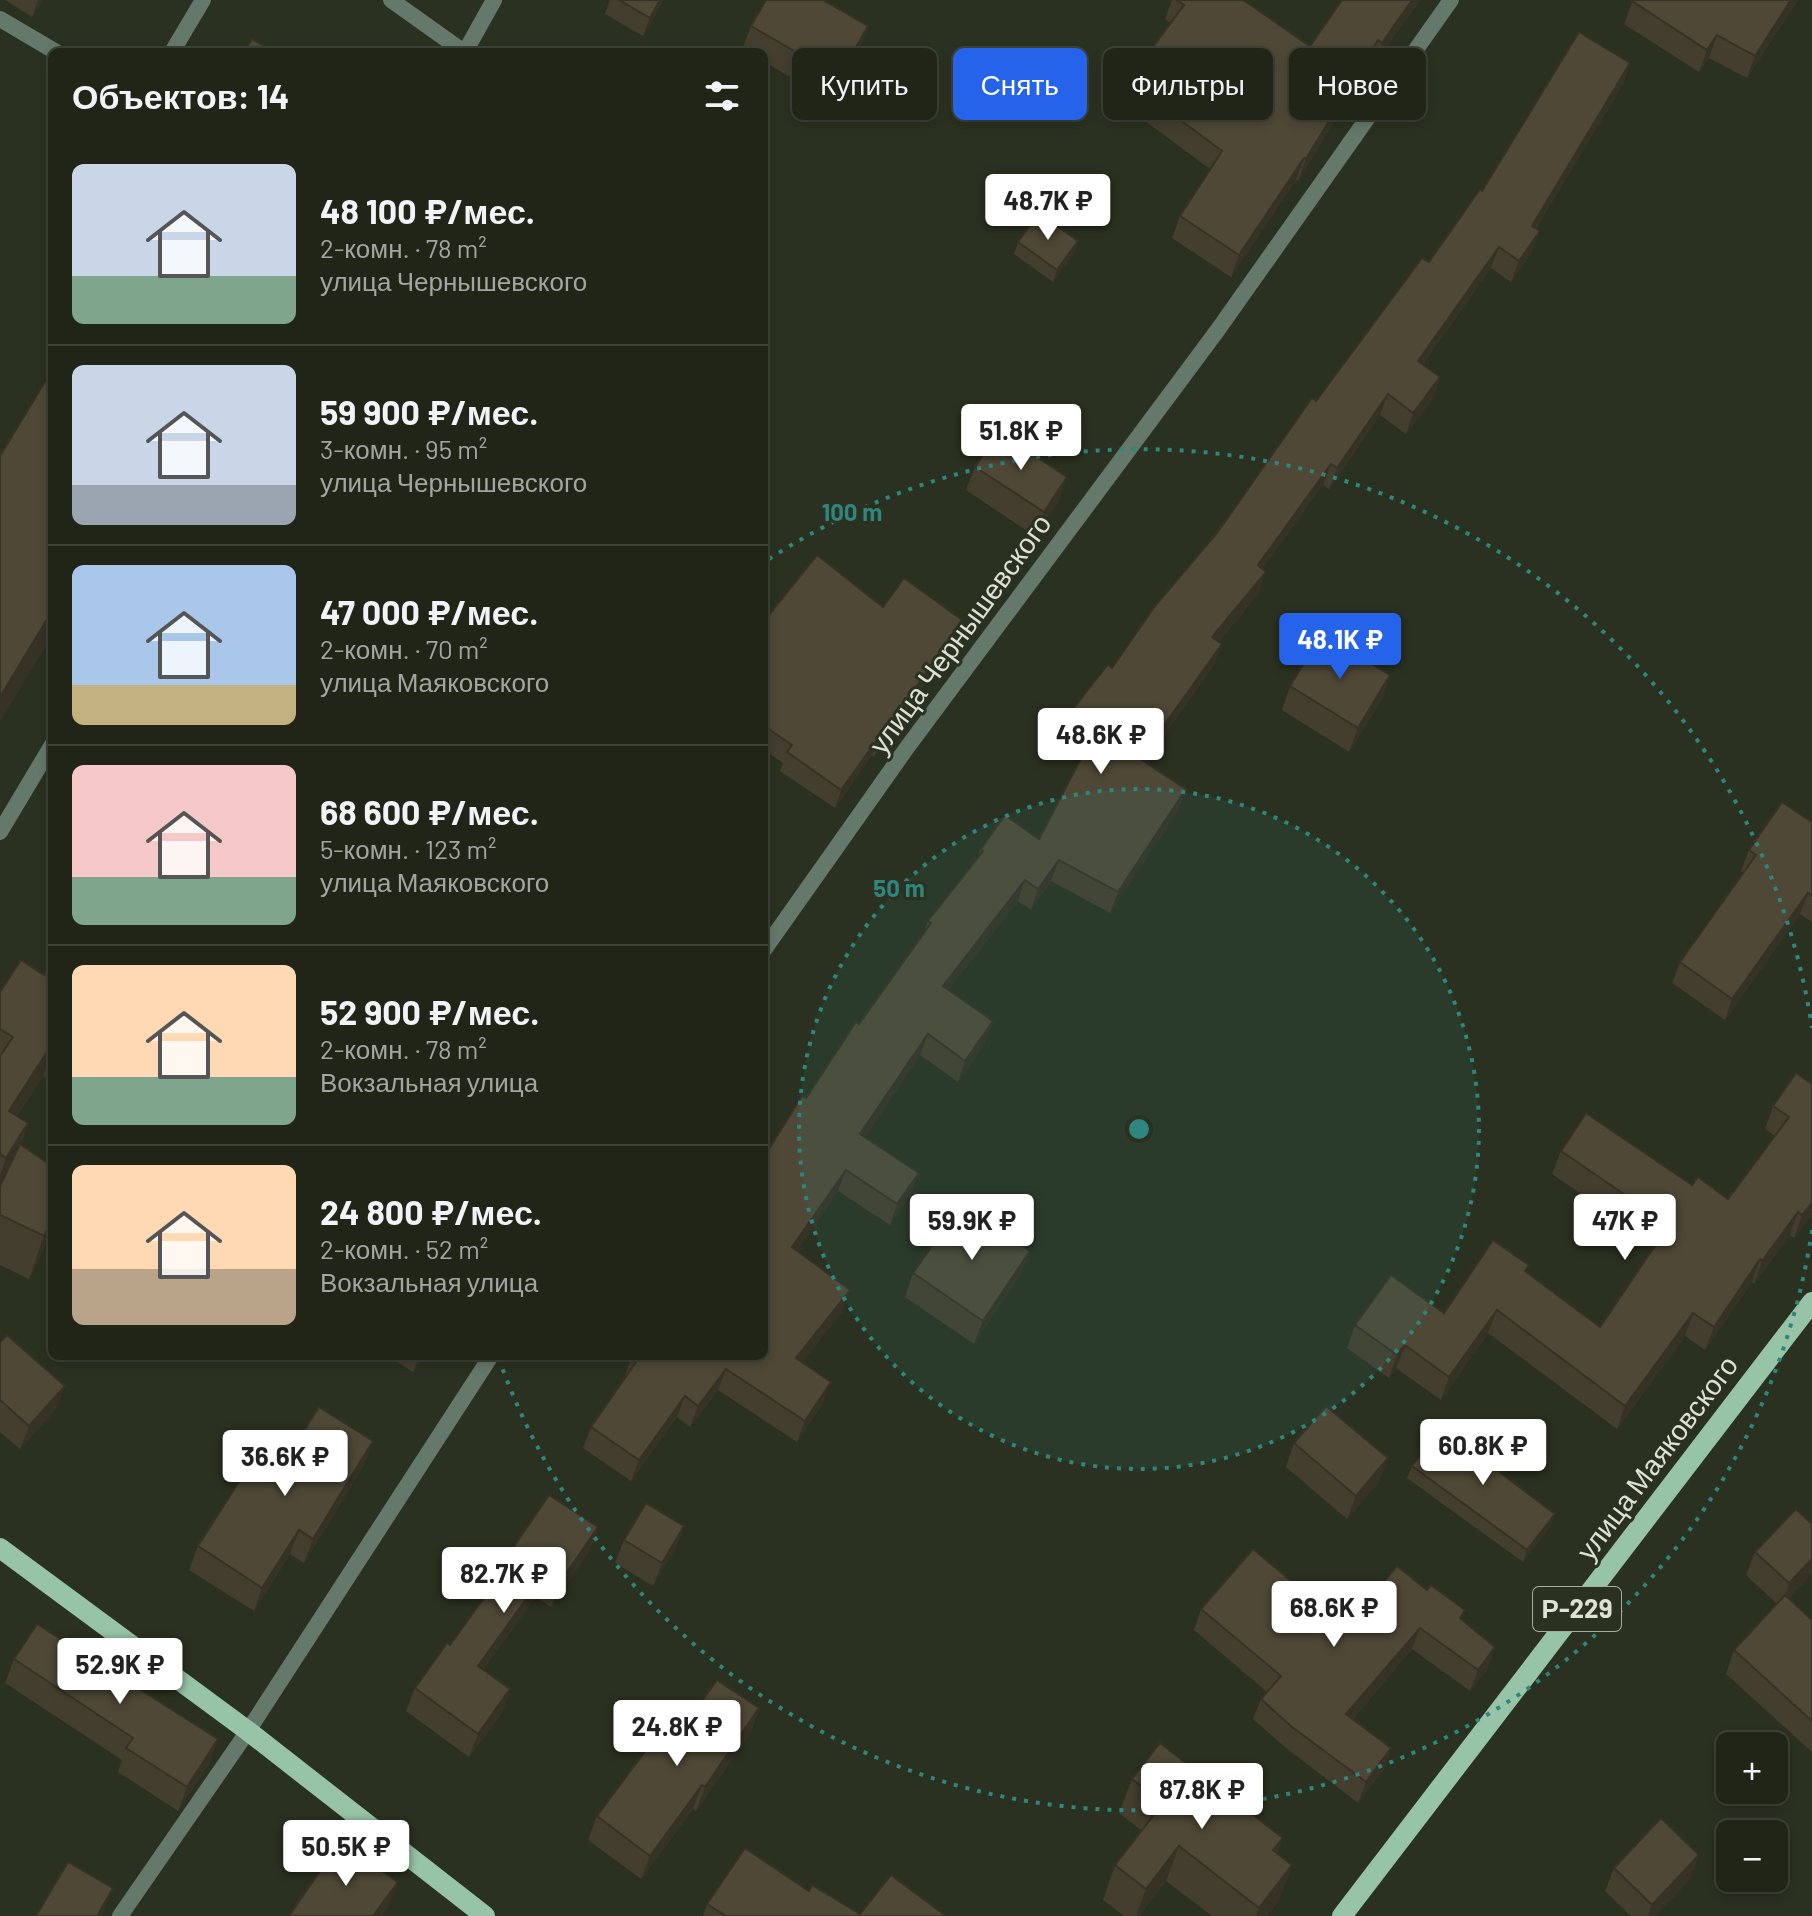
<!DOCTYPE html>
<html lang="ru">
<head>
<meta charset="utf-8">
<style>
	body { margin:0; font-family:Barlow,sans-serif; background:#282d21; color:#f1f3f6; height:100vh; display:flex; flex-direction:column; font-size:30px; white-space:nowrap }
	* { box-sizing:border-box; margin:0 }
	p { font-size:26px; color:#a2a5a2 }
	.icon { flex:none; width:44px; height:44px; fill:none; stroke:currentColor; stroke-width:2; stroke-linecap:round; stroke-linejoin:round }
	.map { position:relative; flex:1; overflow:hidden }
	.sheet { position:absolute; left:48px; top:48px; width:720px; height:1312px; display:flex; flex-direction:column; background:#202518; border-radius:12px; box-shadow:0 4px 12px #0003,0 0 0 2px #3d4237 }
	.sheet>* { flex:none }
	.hud { position:absolute; left:792px; top:48px; width:760px; height:72px; display:flex; gap:16px }
	.tools { position:absolute; left:1716px; top:1732px; display:grid; gap:16px }
	.tools a { display:grid; place-items:center; width:72px; height:72px; border-radius:12px; background:#202518; box-shadow:0 4px 12px #0003,0 0 0 2px #3d4237; font-size:40px }
	.price { position:absolute; translate:-50% -68px; padding:0 18px; border-radius:8px; background:#fff; color:#222; font-size:26px; line-height:52px; filter:drop-shadow(0 2px 4px #0008) }
	.price::after { content:''; position:absolute; left:50%; top:48px; width:24px; height:18px; margin-left:-12px; background:inherit; clip-path:polygon(0 0,100% 0,50% 100%) }
	.price.current { background:#2563eb; color:#fff }
	ul { padding:0; list-style:none }
	li { display:flex; align-items:center; gap:24px; height:200px; padding:0 24px }
	li+li { border-top:2px solid #3d4237 }
	li span { display:grid; place-items:center; flex:none; width:224px; height:160px; border-radius:12px; color:#555 }
	li>.icon { margin-inline-start:auto }
	span .icon { width:96px; height:96px; fill:#fffc; stroke-width:1 }
	li b { font-size:34px }
	h2 { display:flex; justify-content:space-between; align-items:center; height:96px; padding:0 24px; font-size:34px }
	.pill { padding:0 28px; border-radius:12px; background:#202518; box-shadow:0 4px 12px #0003,0 0 0 2px #3d4237; font-size:28px; line-height:72px }
	.pill.current { background:#2563eb; color:#fff }
	.map>svg:first-child { display:block }
	.lines { fill:none; stroke-linecap:round; stroke-linejoin:round }
	.service { stroke:#64796b; stroke-width:16 }
	.minor { stroke:#64796b; stroke-width:16 }
	.primary { stroke:#97c4a6; stroke-width:20 }
	.wall { fill:#443e2e }
	.shaded-wall { fill:#373226 }
	.building { fill:#4f4836; stroke:#373226; stroke-width:2 }
	.ring { fill:none; stroke:#2e867e; stroke-width:4; stroke-dasharray:4 8 }
	.labels { text-anchor:middle; stroke-width:6; stroke-linejoin:round; paint-order:stroke }
	.shield { fill:#2b3120; stroke:#a8ac9f; stroke-width:2 }
	.shield-label { font-size:26px; font-weight:bold; fill:#dde1d6 }
	.street-label { font-size:28px; fill:#dde1d6; stroke:#2b3120 }
	.centre { fill:#2e867e; stroke:#2b3120; stroke-width:4 }
	.ring-label { font-size:24px; text-anchor:middle; font-weight:bold; fill:#2e867e; stroke:#2b3120; stroke-width:6; stroke-linejoin:round; paint-order:stroke }
</style>
</head>
<body>
<div class="map">
<svg width="1812" height="1916" viewBox="0 0 1812 1916">
	<rect width="100%" height="100%" fill="#2b3120"/>
	<g class="lines">
		<g class="service">
			<polyline points="391,0 464,52"/>
			<polyline points="0,19 56,52"/>
			<polyline points="172,52 203,0"/>
		</g>
		<g class="minor">
			<polyline points="465,52 494,0"/>
			<polyline points="0,832 52,745"/>
			<polyline points="764,950 906,749 1217,331 1451,0"/>
			<polyline points="120,1916 248,1731 491,1356"/>
		</g>
		<g class="primary">
			<polyline points="0,1548 248,1731 485,1916"/>
			<polyline points="1342,1916 1812,1302"/>
		</g>
	</g>
	<g class="wall">
		<polygon points="5,0 43,0 32,17"/>
		<polygon points="610,0 663,0 643,36 605,14"/>
		<polygon points="1172,0 1243,0 1310,46 1420,0 1374,64 1370,62 1298,181 1296,180 1231,277 1172,238 1180,216 1210,169 1121,103 1128,81 1171,23 1165,19"/>
		<polygon points="1633,0 1798,0 1747,78 1709,58 1699,72 1624,24"/>
		<polygon points="751,26 860,49 831,100 764,62 764,52 746,52 742,50"/>
		<polygon points="1630,63 1623,84 1536,228 1532,252 1511,282 1491,268 1423,364 1440,377 1433,398 1406,434 1380,415 1329,489 1323,485 1262,569 1259,593 1218,642 1214,665 1145,762 1186,789 1178,811 1110,913 1051,881 1031,910 1018,901 948,990 985,1043 958,1082 920,1055 865,1137 911,1194 890,1225 838,1191 797,1251 842,1312 802,1362 823,1403 797,1442 718,1390 690,1427 677,1417 631,1481 583,1448 591,1427 624,1379 631,1358 764,1356 806,1098 924,932 928,921 978,857 981,849 1039,839 1088,745 1066,729 1074,708 1112,668 1316,401 1429,262 1482,191"/>
		<polygon points="1078,241 1074,253 1053,282 1014,254 1018,242"/>
		<polygon points="975,467 1059,501 1035,536 966,490"/>
		<polygon points="883,607 962,620 955,639 874,757 872,755 835,808 780,771 783,763 764,750 764,621"/>
		<polygon points="1390,675 1382,699 1349,752 1282,710 1290,686"/>
		<polygon points="1812,822 1812,922 1800,914 1725,1020 1672,983 1680,962 1743,873 1741,871 1749,850"/>
		<polygon points="52,961 52,1082 43,1076 17,1116 28,1123 21,1145 52,1166 52,1237 50,1236 29,1279 0,1265 0,992 44,975"/>
		<polygon points="1796,1073 1812,1214 1794,1238 1790,1235 1754,1284 1752,1282 1705,1350 1685,1336 1617,1429 1488,1333 1441,1400 1396,1368 1389,1378 1347,1348 1355,1325 1444,1313 1526,1273 1600,1327 1655,1244 1552,1174 1561,1151 1692,1185 1728,1199 1775,1136 1765,1129 1773,1106"/>
		<polygon points="913,1273 1021,1274 974,1344 905,1297"/>
		<polygon points="0,1342 56,1409 20,1449 0,1432"/>
		<polygon points="389,1356 424,1356 413,1372"/>
		<polygon points="373,1441 364,1465 304,1563 290,1554 254,1611 189,1570 198,1546 281,1467"/>
		<polygon points="1294,1443 1379,1482 1347,1519 1286,1467"/>
		<polygon points="1480,1451 1478,1456 1551,1526 1523,1562 1407,1478 1412,1466"/>
		<polygon points="1812,1524 1812,1573 1789,1598 1812,1620 1812,1752 1726,1674 1734,1650 1777,1604 1746,1575 1755,1552"/>
		<polygon points="684,1526 675,1549 653,1586 615,1563 624,1540"/>
		<polygon points="598,1527 589,1551 551,1607 535,1597 483,1670 510,1689 502,1713 469,1757 406,1711 415,1688 450,1645 504,1571 511,1551"/>
		<polygon points="1313,1599 1351,1621 1462,1619 1488,1668 1470,1691 1412,1649 1353,1719 1391,1748 1384,1769 1358,1803 1285,1747 1253,1719 1261,1699 1267,1692 1194,1630 1201,1609"/>
		<polygon points="14,1659 218,1739 209,1763 178,1811 118,1772 122,1760 5,1683"/>
		<polygon points="759,1708 751,1732 696,1811 693,1809 641,1879 588,1840 597,1816 683,1728"/>
		<polygon points="1132,1779 1277,1854 1292,1865 1279,1900 1267,1916 1212,1916 1166,1881 1139,1916 1124,1916 1103,1900 1115,1865 1142,1831 1119,1813"/>
		<polygon points="1699,1855 1690,1879 1655,1916 1631,1916 1605,1891 1614,1868"/>
		<polygon points="809,1891 860,1914 946,1916 703,1916 707,1904"/>
	</g>
	<g class="shaded-wall">
		<polygon points="38,0 43,0 32,17"/>
		<polygon points="660,0 663,0 643,36 650,18"/>
		<polygon points="1412,0 1420,0 1374,64 1382,43"/>
		<polygon points="1791,0 1798,0 1747,78 1755,56"/>
		<polygon points="868,26 860,49 831,100 839,77"/>
		<polygon points="1717,35 1709,58 1699,72 1707,50"/>
		<polygon points="1378,40 1370,62 1298,181 1306,159"/>
		<polygon points="1630,63 1623,84 1524,247 1532,226"/>
		<polygon points="1304,158 1296,180 1231,277 1239,255"/>
		<polygon points="1540,231 1532,252 1511,282 1519,261"/>
		<polygon points="1078,241 1074,253 1053,282 1057,270"/>
		<polygon points="1499,247 1491,268 1410,382 1418,361"/>
		<polygon points="1440,377 1433,398 1406,434 1413,413"/>
		<polygon points="1388,394 1380,415 1329,489 1337,468"/>
		<polygon points="1331,464 1323,485 1250,586 1258,565"/>
		<polygon points="1067,477 1059,501 1035,536 1044,512"/>
		<polygon points="1266,572 1259,593 1204,658 1212,637"/>
		<polygon points="52,611 52,636 0,722 0,697"/>
		<polygon points="962,620 955,639 874,757 881,738"/>
		<polygon points="1222,644 1214,665 1132,780 1140,759"/>
		<polygon points="1390,675 1382,699 1349,752 1358,728"/>
		<polygon points="879,737 872,755 835,808 841,790"/>
		<polygon points="1186,789 1178,811 1110,913 1118,892"/>
		<polygon points="1059,860 1051,881 1031,910 1038,889"/>
		<polygon points="1025,880 1018,901 935,1007 943,986"/>
		<polygon points="1808,893 1800,914 1725,1020 1732,999"/>
		<polygon points="993,1021 985,1043 958,1082 965,1061"/>
		<polygon points="928,1034 920,1055 853,1156 860,1134"/>
		<polygon points="52,1044 52,1050 43,1076 0,1142 9,1111"/>
		<polygon points="28,1123 14,1164 0,1185 0,1175 6,1158"/>
		<polygon points="846,1170 838,1191 785,1269 792,1247"/>
		<polygon points="919,1173 911,1194 890,1225 897,1204"/>
		<polygon points="1812,1203 1812,1214 1794,1238 1802,1215"/>
		<polygon points="1798,1212 1790,1235 1754,1284 1762,1261"/>
		<polygon points="52,1221 52,1232 50,1236 29,1279 44,1236"/>
		<polygon points="1030,1251 1021,1274 974,1344 983,1321"/>
		<polygon points="1760,1259 1752,1282 1705,1350 1714,1327"/>
		<polygon points="850,1290 842,1312 789,1380 796,1358"/>
		<polygon points="1497,1310 1488,1333 1441,1400 1449,1377"/>
		<polygon points="1693,1313 1685,1336 1617,1429 1625,1406"/>
		<polygon points="1405,1345 1396,1368 1389,1378 1397,1355"/>
		<polygon points="419,1356 424,1356 413,1372"/>
		<polygon points="726,1369 718,1390 690,1427 698,1406"/>
		<polygon points="831,1382 823,1403 797,1442 805,1421"/>
		<polygon points="65,1386 56,1409 20,1449 29,1426"/>
		<polygon points="685,1396 677,1417 631,1481 639,1460"/>
		<polygon points="373,1441 364,1465 304,1563 313,1539"/>
		<polygon points="1388,1458 1379,1482 1347,1519 1356,1496"/>
		<polygon points="1555,1514 1551,1526 1523,1562 1527,1550"/>
		<polygon points="684,1526 675,1549 653,1586 662,1563"/>
		<polygon points="598,1527 589,1551 551,1607 559,1584"/>
		<polygon points="299,1530 290,1554 254,1611 262,1588"/>
		<polygon points="1812,1559 1812,1573 1781,1607 1789,1583"/>
		<polygon points="544,1574 535,1597 469,1689 478,1666"/>
		<polygon points="1420,1628 1412,1649 1339,1735 1346,1714"/>
		<polygon points="1495,1647 1488,1668 1470,1691 1478,1670"/>
		<polygon points="510,1689 502,1713 469,1757 478,1734"/>
		<polygon points="759,1708 751,1732 696,1811 705,1787"/>
		<polygon points="218,1739 209,1763 178,1811 187,1787"/>
		<polygon points="1391,1748 1384,1769 1358,1803 1366,1782"/>
		<polygon points="702,1785 693,1809 641,1879 650,1856"/>
		<polygon points="1283,1838 1271,1873 1273,1850"/>
		<polygon points="1179,1846 1166,1881 1139,1916 1136,1916 1146,1889"/>
		<polygon points="1699,1855 1690,1879 1655,1916 1648,1916 1652,1905"/>
		<polygon points="1292,1865 1279,1900 1267,1916 1256,1916 1259,1908"/>
		<polygon points="398,1882 389,1906 382,1916 373,1916"/>
		<polygon points="113,1888 102,1916 97,1916"/>
	</g>
	<g class="building">
		<polygon points="619,0 660,0 650,18"/>
		<polygon points="766,0 823,0 868,26 839,77 751,26"/>
		<polygon points="1177,0 1243,0 1310,46 1342,0 1412,0 1382,43 1378,40 1306,159 1304,158 1239,255 1180,216 1222,151 1128,81 1184,5"/>
		<polygon points="1633,0 1791,0 1755,56 1717,35 1707,50 1632,1"/>
		<polygon points="1579,32 1630,63 1532,226 1540,231 1519,261 1499,247 1418,361 1440,377 1413,413 1388,394 1337,468 1331,464 1258,565 1266,572 1212,637 1222,644 1140,759 1186,789 1118,892 1059,860 1038,889 1025,880 943,986 993,1021 965,1061 928,1034 860,1134 919,1173 897,1204 846,1170 792,1247 850,1290 796,1358 831,1382 805,1421 726,1369 698,1406 685,1396 639,1460 591,1427 636,1362 631,1358 632,1356 764,1356 764,1157 802,1096 806,1098 856,1022 859,1024 931,923 928,921 983,851 981,849 1005,815 1039,839 1098,726 1074,708 1108,664 1112,668 1155,606 1217,533 1312,398 1316,401 1422,258 1429,262 1480,189 1482,191"/>
		<polygon points="252,39 275,52 244,52"/>
		<polygon points="1039,213 1078,241 1057,270 1018,242"/>
		<polygon points="52,370 52,611 0,697 0,456"/>
		<polygon points="998,431 1067,477 1044,512 975,467"/>
		<polygon points="817,555 883,607 904,578 962,620 881,738 879,737 841,790 787,752 792,745 764,726 764,621"/>
		<polygon points="1322,634 1390,675 1358,728 1290,686"/>
		<polygon points="1782,802 1812,822 1812,896 1808,893 1732,999 1680,962 1756,855 1749,850"/>
		<polygon points="21,960 44,975 52,961 52,1044 9,1111 28,1123 6,1158 0,1154 0,1056 13,1037 0,1029 0,992"/>
		<polygon points="1796,1073 1812,1084 1812,1203 1802,1215 1798,1212 1762,1261 1760,1259 1714,1327 1693,1313 1625,1406 1497,1310 1449,1377 1405,1345 1397,1355 1355,1325 1391,1275 1444,1313 1493,1240 1529,1265 1525,1271 1600,1327 1669,1225 1561,1151 1586,1113 1692,1185 1698,1177 1728,1199 1789,1117 1773,1106"/>
		<polygon points="20,1144 52,1166 52,1221 44,1236 0,1215 0,1186"/>
		<polygon points="961,1204 1030,1251 983,1321 913,1273"/>
		<polygon points="7,1335 65,1386 29,1426 0,1400 0,1342"/>
		<polygon points="1326,1406 1388,1458 1356,1496 1294,1443"/>
		<polygon points="319,1407 373,1441 313,1539 299,1530 262,1588 198,1546 258,1452 281,1467"/>
		<polygon points="1444,1424 1480,1451 1477,1455 1555,1514 1527,1550 1412,1466"/>
		<polygon points="549,1495 598,1527 559,1584 544,1574 478,1666 510,1689 478,1734 415,1688 447,1643 450,1645 516,1554 511,1551"/>
		<polygon points="646,1503 684,1526 662,1563 624,1540"/>
		<polygon points="1796,1509 1812,1524 1812,1559 1789,1583 1755,1552"/>
		<polygon points="1253,1549 1313,1599 1318,1593 1351,1621 1397,1566 1427,1590 1431,1585 1465,1610 1460,1618 1495,1647 1478,1670 1420,1628 1346,1714 1391,1748 1366,1782 1292,1727 1261,1699 1281,1676 1201,1609"/>
		<polygon points="1785,1595 1812,1620 1812,1721 1734,1650"/>
		<polygon points="37,1624 218,1739 187,1787 126,1748 133,1738 14,1659"/>
		<polygon points="717,1680 759,1708 705,1787 702,1785 650,1856 597,1816 669,1719 683,1728"/>
		<polygon points="1160,1743 1283,1838 1273,1850 1292,1865 1259,1908 1179,1846 1146,1889 1115,1865 1163,1803 1132,1779"/>
		<polygon points="1661,1818 1699,1855 1652,1905 1614,1868"/>
		<polygon points="340,1842 398,1882 373,1916 289,1916"/>
		<polygon points="745,1848 809,1891 812,1885 860,1914 891,1875 946,1916 726,1916 707,1904"/>
		<polygon points="68,1862 113,1888 97,1916 36,1916"/>
	</g>
	<circle cx="1139" cy="1129" r="340" fill="#2e867e" fill-opacity=".12"/>
	<g class="ring">
		<circle cx="1139" cy="1129" r="340"/>
		<path d="M1812 1230A680 680 0 0 1 500 1362M769 559A680 680 0 0 1 1812 1028"/>
	</g>
	<g class="labels">
		<rect class="shield" x="1533" y="1587" width="88" height="44" rx="6"/>
		<g class="shield-label">
			<text x="1577" y="1618">Р-229</text>
		</g>
		<g class="street-label">
			<text transform="translate(960 634) rotate(-54)" y="10">улица Чернышевского</text>
			<text transform="translate(1657 1458) rotate(-53)" y="10">улица Маяковского</text>
		</g>
	</g>
	<circle cx="1139" cy="1129" r="12" class="centre"/>
	<g class="ring-label">
		<text x="852" y="521">100 m</text>
		<text x="899" y="897">50 m</text>
	</g>
</svg>
<div class="tools">
<a>+</a>
<a>−</a>
</div>
<b class="price" style="left:1048px;top:242px">48.7K ₽</b>
<b class="price" style="left:1021px;top:472px">51.8K ₽</b>
<b class="price current" style="left:1340px;top:681px">48.1K ₽</b>
<b class="price" style="left:1101px;top:776px">48.6K ₽</b>
<b class="price" style="left:972px;top:1262px">59.9K ₽</b>
<b class="price" style="left:1625px;top:1262px">47K ₽</b>
<b class="price" style="left:1483px;top:1487px">60.8K ₽</b>
<b class="price" style="left:285px;top:1498px">36.6K ₽</b>
<b class="price" style="left:504px;top:1615px">82.7K ₽</b>
<b class="price" style="left:1334px;top:1649px">68.6K ₽</b>
<b class="price" style="left:120px;top:1706px">52.9K ₽</b>
<b class="price" style="left:677px;top:1768px">24.8K ₽</b>
<b class="price" style="left:1202px;top:1831px">87.8K ₽</b>
<b class="price" style="left:346px;top:1888px">50.5K ₽</b>
<div class="hud">
<a class="pill">Купить</a>
<a class="pill current">Снять</a>
<a class="pill">Фильтры</a>
<a class="pill">Новое</a>
</div>
<section class="sheet">
<h2>Объектов: 14<svg class="icon" aria-label="filters" viewBox="0 0 24 24"><path d="M4 7h16M4 17h16"/><circle cx="9" cy="7" r="2"/><circle cx="15" cy="17" r="2"/></svg></h2>
<ul>
<li><span style="background:linear-gradient(#c9d6e8 70%,#7fa58c 0)"><svg class="icon" aria-label="home" viewBox="0 0 24 24"><path d="M3 11l9-7 9 7M6 9v11h12V9"/></svg></span><div><b>48 100 ₽/мес.</b><p>2-комн. · 78 m²</p><p>улица Чернышевского</p></div></li>
<li><span style="background:linear-gradient(#c9d6e8 75%,#9aa5b1 0)"><svg class="icon" aria-label="home" viewBox="0 0 24 24"><path d="M3 11l9-7 9 7M6 9v11h12V9"/></svg></span><div><b>59 900 ₽/мес.</b><p>3-комн. · 95 m²</p><p>улица Чернышевского</p></div></li>
<li><span style="background:linear-gradient(#a9c7e8 75%,#c2b280 0)"><svg class="icon" aria-label="home" viewBox="0 0 24 24"><path d="M3 11l9-7 9 7M6 9v11h12V9"/></svg></span><div><b>47 000 ₽/мес.</b><p>2-комн. · 70 m²</p><p>улица Маяковского</p></div></li>
<li><span style="background:linear-gradient(#f6c9c9 70%,#7fa58c 0)"><svg class="icon" aria-label="home" viewBox="0 0 24 24"><path d="M3 11l9-7 9 7M6 9v11h12V9"/></svg></span><div><b>68 600 ₽/мес.</b><p>5-комн. · 123 m²</p><p>улица Маяковского</p></div></li>
<li><span style="background:linear-gradient(#ffd9b3 70%,#7fa58c 0)"><svg class="icon" aria-label="home" viewBox="0 0 24 24"><path d="M3 11l9-7 9 7M6 9v11h12V9"/></svg></span><div><b>52 900 ₽/мес.</b><p>2-комн. · 78 m²</p><p>Вокзальная улица</p></div></li>
<li><span style="background:linear-gradient(#ffd9b3 65%,#b9a48a 0)"><svg class="icon" aria-label="home" viewBox="0 0 24 24"><path d="M3 11l9-7 9 7M6 9v11h12V9"/></svg></span><div><b>24 800 ₽/мес.</b><p>2-комн. · 52 m²</p><p>Вокзальная улица</p></div></li>
</ul>
</section>
</div>
</body>
</html>
